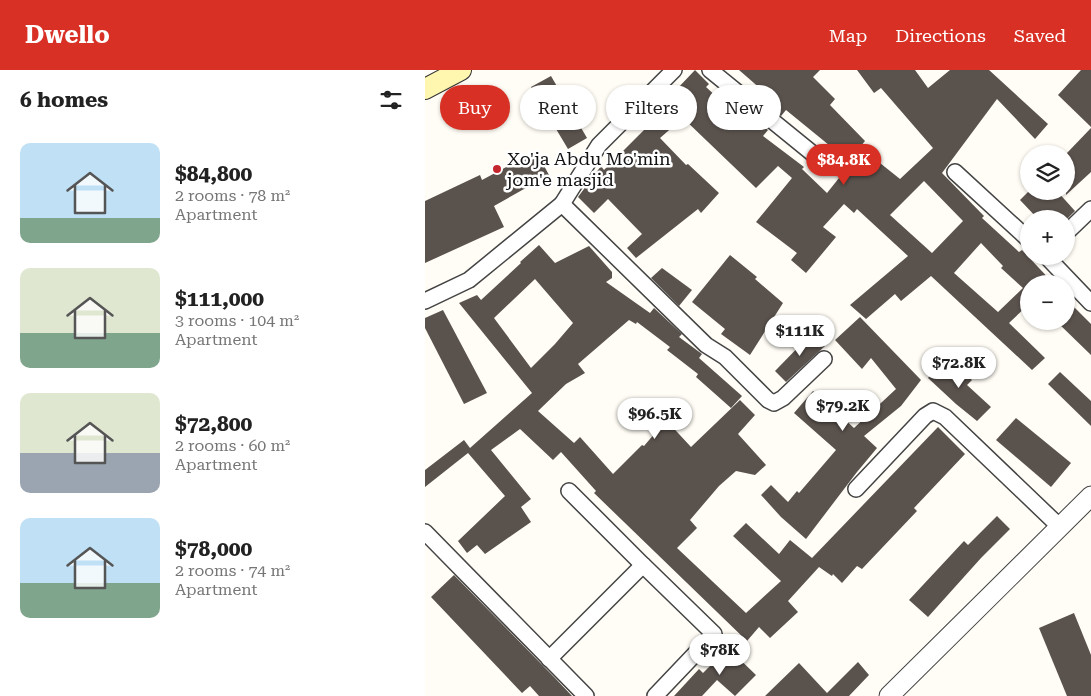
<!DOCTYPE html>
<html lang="en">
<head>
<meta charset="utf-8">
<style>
	body { margin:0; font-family:"Roboto Serif",serif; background:#f2f2f2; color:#222; height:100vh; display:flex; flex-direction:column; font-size:19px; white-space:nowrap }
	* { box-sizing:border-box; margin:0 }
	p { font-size:16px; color:#767676 }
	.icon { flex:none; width:28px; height:28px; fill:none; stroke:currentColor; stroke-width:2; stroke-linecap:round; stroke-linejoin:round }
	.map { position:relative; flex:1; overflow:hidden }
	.details { display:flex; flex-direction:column; background:#fff; width:425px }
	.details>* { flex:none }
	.guide { position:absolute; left:15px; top:15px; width:475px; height:45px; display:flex; gap:10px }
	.tools { position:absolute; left:595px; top:75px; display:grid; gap:10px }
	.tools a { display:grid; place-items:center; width:55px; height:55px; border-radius:50%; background:#fff; box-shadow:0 1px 4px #0004; font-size:25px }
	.price { position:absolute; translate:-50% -42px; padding:0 11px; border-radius:18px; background:#fff; color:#222; font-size:16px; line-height:32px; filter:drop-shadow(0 1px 2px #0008) }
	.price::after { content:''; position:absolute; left:50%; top:30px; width:15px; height:11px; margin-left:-8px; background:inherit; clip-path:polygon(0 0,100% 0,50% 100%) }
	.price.active { background:#d93025; color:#fff }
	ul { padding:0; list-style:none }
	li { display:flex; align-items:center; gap:15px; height:125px; padding:0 20px }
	li span { display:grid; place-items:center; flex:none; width:140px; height:100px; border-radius:10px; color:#555 }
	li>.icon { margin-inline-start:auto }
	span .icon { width:60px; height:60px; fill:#fffc; stroke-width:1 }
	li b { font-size:21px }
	h2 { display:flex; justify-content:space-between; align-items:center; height:60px; padding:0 20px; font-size:21px }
	.chip { padding:0 18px; border-radius:22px; background:#fff; box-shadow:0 1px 4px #0004; font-size:18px; line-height:45px }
	.chip.active { background:#d93025; color:#fff }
	header { display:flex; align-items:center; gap:30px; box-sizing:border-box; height:70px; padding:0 25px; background:#d93025; color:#fff }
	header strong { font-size:24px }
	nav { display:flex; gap:28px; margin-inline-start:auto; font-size:18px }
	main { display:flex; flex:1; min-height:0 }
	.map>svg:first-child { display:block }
	.building { fill:#5a524d; fill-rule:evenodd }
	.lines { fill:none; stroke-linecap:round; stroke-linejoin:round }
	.minor-casing { stroke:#444; stroke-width:18 }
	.tertiary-casing { stroke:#444; stroke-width:21 }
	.secondary-casing { stroke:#333; stroke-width:22 }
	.minor { stroke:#fff; stroke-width:15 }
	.tertiary { stroke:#fff; stroke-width:19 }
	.secondary { stroke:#fff6b0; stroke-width:20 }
	.poi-dot { fill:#c4262e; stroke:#fff; stroke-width:2 }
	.labels { text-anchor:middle; stroke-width:5; stroke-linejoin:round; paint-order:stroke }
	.poi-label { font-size:18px; fill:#111; stroke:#fff; text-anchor:start }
</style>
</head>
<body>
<header>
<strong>Dwello</strong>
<nav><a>Map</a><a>Directions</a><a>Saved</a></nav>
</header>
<main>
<section class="details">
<h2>6 homes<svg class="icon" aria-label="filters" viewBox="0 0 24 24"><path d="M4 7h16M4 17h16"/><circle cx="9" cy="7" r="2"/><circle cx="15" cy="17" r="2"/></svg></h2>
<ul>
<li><span style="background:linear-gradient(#bfe0f5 75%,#7fa58c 0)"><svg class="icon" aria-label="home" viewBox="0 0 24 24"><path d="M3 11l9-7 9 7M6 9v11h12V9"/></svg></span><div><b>$84,800</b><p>2 rooms · 78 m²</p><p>Apartment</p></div></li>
<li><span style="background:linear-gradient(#dfe7d0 65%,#7fa58c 0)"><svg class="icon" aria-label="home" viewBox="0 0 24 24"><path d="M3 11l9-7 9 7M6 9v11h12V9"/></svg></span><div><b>$111,000</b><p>3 rooms · 104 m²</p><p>Apartment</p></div></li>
<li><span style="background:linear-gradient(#dfe7d0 60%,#9aa5b1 0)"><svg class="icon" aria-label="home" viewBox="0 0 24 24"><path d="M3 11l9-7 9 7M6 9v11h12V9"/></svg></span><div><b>$72,800</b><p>2 rooms · 60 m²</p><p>Apartment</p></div></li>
<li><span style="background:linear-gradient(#bfe0f5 65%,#7fa58c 0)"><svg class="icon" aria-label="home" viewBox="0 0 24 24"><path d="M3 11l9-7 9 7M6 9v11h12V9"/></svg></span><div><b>$78,000</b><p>2 rooms · 74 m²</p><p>Apartment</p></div></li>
</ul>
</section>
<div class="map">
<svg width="666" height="626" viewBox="0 0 666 626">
	<rect width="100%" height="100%" fill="#fffdf5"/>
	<g class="building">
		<path d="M270 0 284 14 281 17 320 53 327 46 343 60 338 66 379 97 377 99 402 123 426 93 361 40 356 46 339 32 344 26 314 0H395L388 7 410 29 405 35 440 71 435 77 475 109 508 78 456 18 449 23 432 0H490L503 18 525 0H564L623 54 610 69 572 29 517 103 559 146 557 148 594 182 597 180 629 214H604V234L584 253 620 288 607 300 506 206 476 231 470 224 441 249 425 235 483 186 432 139 429 143 419 134 398 157 411 167 381 203 366 190 372 183 331 152 367 108 353 96 331 118 258 48 235 68 261 95 263 94 294 123 276 143 273 139 211 188 202 178 217 164 183 129 169 143 153 127 176 96 179 100 220 59 214 52 249 18 251 20ZM499 111 538 151 507 183 465 145ZM556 173 578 196 576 198 598 218 573 242 529 203Z"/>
		<polygon points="656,0 666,0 666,57 633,25"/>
		<polygon points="126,6 162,68 143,79 106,17"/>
		<polygon points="666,58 666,102 641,125 641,84"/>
		<polygon points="111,81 124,105 69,136 79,157 0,193 0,131 55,105 57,110"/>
		<polygon points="604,121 632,121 650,141 642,149 613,149 595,130"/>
		<path d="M114 175 130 193 164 176 187 202V208L181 212 225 243 229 238 257 264 254 267 277 284 274 288 317 326 306 338 271 307 273 304 242 280 245 277 212 252 211 254 204 250 153 294 160 303 141 314 113 341 149 373 155 367 188 404 217 375 219 376 241 350 266 377 315 330 330 345 313 364 341 395 330 405 311 401 294 416 265 450 272 458 252 478 321 543 356 511 308 466 321 453 354 484 365 470 387 488 513 357 540 384 489 438 492 441 437 499 432 496 417 513 408 504 407 506 394 497 363 531 373 542 345 568 334 557 322 571 169 423 171 421 136 382 128 390 95 359 66 380 106 429 96 437 106 452 60 484 52 475 42 483 33 471 80 426 43 383 0 417V400L39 370 45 378 107 323 34 233 52 225 56 230 96 193 95 192ZM110 209 148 253 130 274 106 298 69 248Z"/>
		<polygon points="305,185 332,207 330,209 358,233 325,285 296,264 300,259 267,232"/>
		<polygon points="237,198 267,220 254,236 226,208"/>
		<polygon points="641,229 666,254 666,285 631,251 641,251"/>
		<polygon points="18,240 62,323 39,334 0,258 0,248"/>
		<polygon points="435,247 496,310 476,336 439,366 452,378 432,402 381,469 356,447 336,425 346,415 363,432 372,421 374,423 411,380 369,343 388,321 429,358 471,319 446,288 437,299 410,270"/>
		<polygon points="387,263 400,276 361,312 350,301"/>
		<polygon points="522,287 547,310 542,315 566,337 552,351 531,334 503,308"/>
		<polygon points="635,302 666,331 666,356 623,314"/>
		<polygon points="591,348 646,393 626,417 571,370"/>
		<polygon points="572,446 585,459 556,488 503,547 484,530 539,471 543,475"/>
		<polygon points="29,505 131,609 147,626 114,626 105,616 97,623 6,527"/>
		<polygon points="649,543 666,585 666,626 642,626 614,558"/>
		<polygon points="303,578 331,605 310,626 292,610 277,626 249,626 274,599 278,603"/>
		<polygon points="433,592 444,605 424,626 340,626 374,593 402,623"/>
	</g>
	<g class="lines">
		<g class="minor-casing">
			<g id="minor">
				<polyline points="285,0 387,83"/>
				<polyline points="530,102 604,170"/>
				<polyline points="137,134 174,75 249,0"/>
				<polyline points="641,163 666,139"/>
				<polyline points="621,186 666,233"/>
				<polyline points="0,231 44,210 137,134 281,275 300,287 343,330 349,333 358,328 399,289"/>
				<polyline points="431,419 500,346 508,341 520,347 635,457"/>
				<polyline points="144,421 218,495"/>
				<polyline points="0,462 161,626"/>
				<polyline points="124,589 218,495 289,564 230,626"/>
			</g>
		</g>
		<g class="tertiary-casing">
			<polyline id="tertiary" points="464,626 666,426"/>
		</g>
		<g class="secondary-casing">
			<polyline id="secondary" points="0,19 36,0"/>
		</g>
		<use href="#minor" class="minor"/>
		<use href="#tertiary" class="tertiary"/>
		<use href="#secondary" class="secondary"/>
	</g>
	<circle class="poi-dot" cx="72" cy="99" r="5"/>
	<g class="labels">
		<g class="poi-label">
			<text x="82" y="95">Xo'ja Abdu Mo'min<tspan x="82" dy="21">jom'e masjid</tspan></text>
		</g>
	</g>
</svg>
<div class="tools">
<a><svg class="icon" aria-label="layers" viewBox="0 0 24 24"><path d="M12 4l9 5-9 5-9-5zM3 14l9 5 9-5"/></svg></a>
<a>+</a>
<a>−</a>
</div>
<b class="price active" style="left:419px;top:116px">$84.8K</b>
<b class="price" style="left:375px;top:287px">$111K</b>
<b class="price" style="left:534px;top:319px">$72.8K</b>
<b class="price" style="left:418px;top:362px">$79.2K</b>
<b class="price" style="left:230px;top:370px">$96.5K</b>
<b class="price" style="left:295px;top:606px">$78K</b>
<div class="guide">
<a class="chip active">Buy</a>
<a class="chip">Rent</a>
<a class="chip">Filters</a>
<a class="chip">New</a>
</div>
</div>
</main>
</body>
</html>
